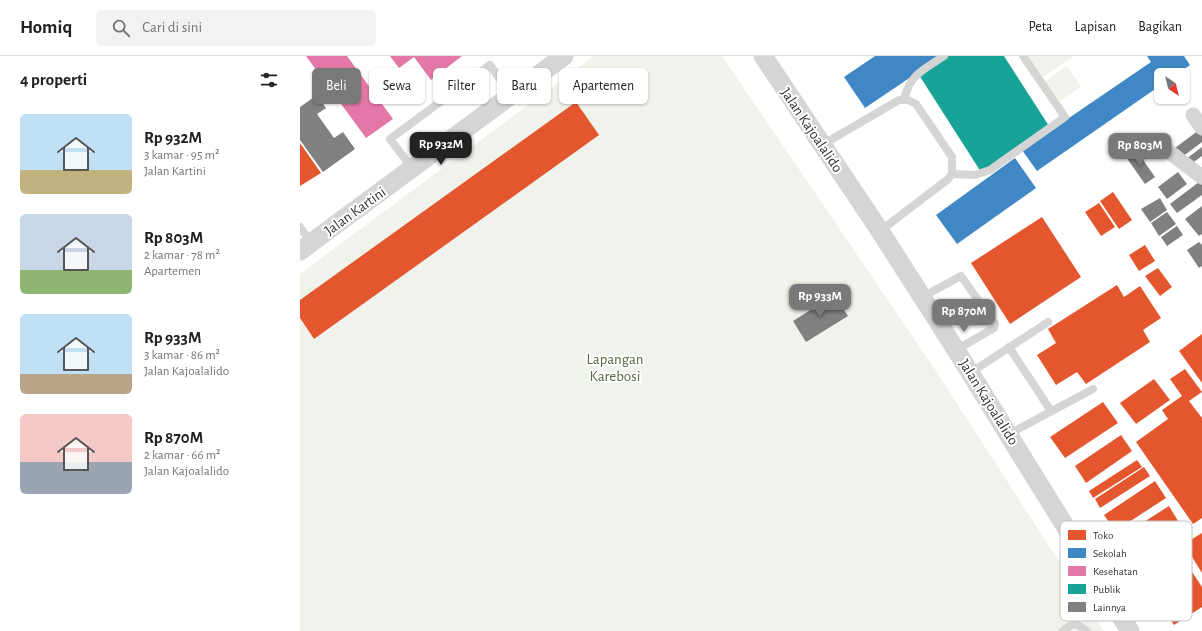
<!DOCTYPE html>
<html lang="id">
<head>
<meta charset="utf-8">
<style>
	body { margin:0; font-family:"Alegreya Sans",sans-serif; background:#f2f2f2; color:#202124; height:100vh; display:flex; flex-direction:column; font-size:15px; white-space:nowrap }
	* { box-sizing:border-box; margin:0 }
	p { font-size:13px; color:#757577 }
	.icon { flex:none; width:22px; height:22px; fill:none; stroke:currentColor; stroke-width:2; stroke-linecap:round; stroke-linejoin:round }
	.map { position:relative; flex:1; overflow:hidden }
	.details { display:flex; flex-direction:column; background:#fff; width:300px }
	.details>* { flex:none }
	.banner { position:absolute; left:12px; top:12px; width:380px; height:36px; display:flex; gap:8px }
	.needle { width:26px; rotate:145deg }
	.tools { position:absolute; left:854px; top:12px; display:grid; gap:8px }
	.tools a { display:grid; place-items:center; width:36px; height:36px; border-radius:6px; background:#fff; box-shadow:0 1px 3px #0004; font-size:20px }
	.price { position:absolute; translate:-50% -34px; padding:0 9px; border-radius:8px; background:#797979; color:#fff; font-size:13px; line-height:26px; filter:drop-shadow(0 1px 2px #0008) }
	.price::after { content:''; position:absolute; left:50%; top:24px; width:12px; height:9px; margin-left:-6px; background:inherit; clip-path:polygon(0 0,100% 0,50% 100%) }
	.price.active { background:#222; color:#fff }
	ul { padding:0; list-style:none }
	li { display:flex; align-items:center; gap:12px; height:100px; padding:0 20px }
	li span { display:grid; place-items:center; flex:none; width:112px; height:80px; border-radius:6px; color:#555 }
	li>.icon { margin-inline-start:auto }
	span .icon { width:48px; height:48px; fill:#fffc; stroke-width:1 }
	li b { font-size:17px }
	h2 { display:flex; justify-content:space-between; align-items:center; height:48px; padding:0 20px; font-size:17px }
	.pill { padding:0 14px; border-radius:6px; background:#fff; box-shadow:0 1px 3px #0004; font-size:14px; line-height:36px }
	.pill.active { background:#797979; color:#fff }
	header { display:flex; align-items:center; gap:24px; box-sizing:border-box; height:56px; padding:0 20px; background:#fff; border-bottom:1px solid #e0e0e0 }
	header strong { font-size:19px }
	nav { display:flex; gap:22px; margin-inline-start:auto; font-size:14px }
	.search { width:280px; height:36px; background:#f2f2f2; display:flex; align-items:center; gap:10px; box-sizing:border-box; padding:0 14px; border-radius:6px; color:#757577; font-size:15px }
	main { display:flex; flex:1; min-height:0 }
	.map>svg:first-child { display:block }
	.green { fill:#f0f3ec }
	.shops { fill:#e4572e }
	.schools { fill:#3f88c5 }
	.health { fill:#e377a8 }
	.public { fill:#17a398 }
	.building { fill:#808080 }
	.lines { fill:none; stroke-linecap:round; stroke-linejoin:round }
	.service { stroke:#d5d5d5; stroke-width:8 }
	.minor { stroke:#d5d5d5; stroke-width:15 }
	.tertiary { stroke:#d5d5d5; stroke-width:19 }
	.labels { text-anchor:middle; stroke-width:4; stroke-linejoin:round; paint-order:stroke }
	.street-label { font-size:15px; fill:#313131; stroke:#fff }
	.park-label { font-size:15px; fill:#566a40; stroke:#fff }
	.key { fill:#fff; stroke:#c1c1c1; stroke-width:1 }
	.key-label { font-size:11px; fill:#313131 }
</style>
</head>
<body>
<header>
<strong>Homiq</strong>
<div class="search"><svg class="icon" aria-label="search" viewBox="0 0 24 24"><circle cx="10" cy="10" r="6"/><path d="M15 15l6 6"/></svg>Cari di sini</div>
<nav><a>Peta</a><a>Lapisan</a><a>Bagikan</a></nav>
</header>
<main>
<section class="details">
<h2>4 properti<svg class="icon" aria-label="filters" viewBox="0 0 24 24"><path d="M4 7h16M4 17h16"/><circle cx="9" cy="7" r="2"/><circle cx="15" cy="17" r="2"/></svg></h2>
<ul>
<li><span style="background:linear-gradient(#bfe0f5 70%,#c2b280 0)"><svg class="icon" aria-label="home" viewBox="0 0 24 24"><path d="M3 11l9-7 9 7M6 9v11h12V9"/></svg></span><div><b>Rp 932M</b><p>3 kamar · 95 m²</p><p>Jalan Kartini</p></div></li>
<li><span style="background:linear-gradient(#c9d6e8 70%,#8fb573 0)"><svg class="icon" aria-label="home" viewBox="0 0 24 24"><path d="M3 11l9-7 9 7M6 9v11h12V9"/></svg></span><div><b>Rp 803M</b><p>2 kamar · 78 m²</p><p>Apartemen</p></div></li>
<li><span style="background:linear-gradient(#bfe0f5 75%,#b9a48a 0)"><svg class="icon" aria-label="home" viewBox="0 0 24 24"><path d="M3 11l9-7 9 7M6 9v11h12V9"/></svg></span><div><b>Rp 933M</b><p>3 kamar · 86 m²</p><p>Jalan Kajoalalido</p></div></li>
<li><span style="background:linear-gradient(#f6c9c9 60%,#9aa5b1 0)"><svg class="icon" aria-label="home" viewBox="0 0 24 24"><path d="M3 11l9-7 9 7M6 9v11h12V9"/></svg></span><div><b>Rp 870M</b><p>2 kamar · 66 m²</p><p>Jalan Kajoalalido</p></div></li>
</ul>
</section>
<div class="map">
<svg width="902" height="575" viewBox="0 0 902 575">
	<rect width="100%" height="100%" fill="#fff"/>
	<g class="green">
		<polygon points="294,0 422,0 634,312 804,575 0,575 0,218"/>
		<polygon points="724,0 774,0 740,23"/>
		<polygon points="767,10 781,31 758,46 744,26"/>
	</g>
	<g class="shops">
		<polygon points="276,46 299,79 14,283 0,262 0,244"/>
		<polygon points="0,87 21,117 0,130"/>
		<polygon points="813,136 832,164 819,173 800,145"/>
		<polygon points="799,147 815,171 801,180 785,156"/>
		<polygon points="742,161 781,221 710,268 671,207"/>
		<polygon points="845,189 855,205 839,215 829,199"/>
		<polygon points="858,212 872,231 860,240 845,220"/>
		<polygon points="817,229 824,241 840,230 861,262 843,274 850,286 786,328 777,316 756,329 737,299 756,287 748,273"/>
		<polygon points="902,278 902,327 879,295"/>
		<polygon points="885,313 902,336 889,345 902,362 902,462 893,468 836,386 868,363 862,354 882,340 870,323"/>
		<polygon points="854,323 870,344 836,368 820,347"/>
		<polygon points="803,346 818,367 765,402 750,381"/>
		<polygon points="821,379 832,395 786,427 775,410"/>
		<polygon points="837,404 842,411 793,442 789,435"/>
		<polygon points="844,411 850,420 800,452 795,443"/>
		<polygon points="855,425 866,442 815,475 804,459"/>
		<polygon points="869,450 886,478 839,508 822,480"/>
		<polygon points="902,477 902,517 884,488"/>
		<polygon points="875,490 902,531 902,551 874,569 838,514"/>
	</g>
	<g class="schools">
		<polygon points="575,0 642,0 565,52 544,21"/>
		<polygon points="847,0 884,0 890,9 876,19 861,19 861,29 737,115 722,94 851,6"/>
		<polygon points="715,102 736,132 657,188 636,159"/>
	</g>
	<g class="health">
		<polygon points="6,0 47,0 93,63 66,82"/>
		<polygon points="90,0 162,0 131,24 114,1 99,12"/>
	</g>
	<polygon class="public" points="646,0 704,0 749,70 681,116 619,19"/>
	<g class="building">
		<polygon points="17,39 26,52 17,58 34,82 43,76 55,93 23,116 0,84 0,51"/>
		<polygon points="899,74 902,78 902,86 882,101 875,92"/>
		<polygon points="902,91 902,100 891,108 886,103"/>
		<polygon points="836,94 855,121 845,128 826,101"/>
		<polygon points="878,116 887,128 867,143 858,131"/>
		<polygon points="899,126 902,129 902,139 877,157 870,148"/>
		<polygon points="860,142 867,154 850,166 841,153"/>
		<polygon points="902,150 902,178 899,180 885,163"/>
		<polygon points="867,156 876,168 859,180 851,167"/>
		<polygon points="877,170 883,179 867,190 861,181"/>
		<polygon points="899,186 902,189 902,210 899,212 887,194"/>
		<polygon points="534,239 548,260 506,286 493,265"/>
	</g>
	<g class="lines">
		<g class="service">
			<path d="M604 44C610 18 623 14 644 0"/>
			<polyline points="522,89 599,44 608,44 616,48 652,101 652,118 647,124 580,175"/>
			<polyline points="112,112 90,83 190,9 211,39"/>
			<polyline points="652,118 675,119 690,114 765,61 723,0"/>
			<polyline points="0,171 11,187"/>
			<polyline points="622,241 661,220 695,268 694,272 656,294"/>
			<polyline points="709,291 751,355"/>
			<polyline points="670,317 748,266"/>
			<polyline points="709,378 793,333"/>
			<polyline points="763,575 771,569 776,568 787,575"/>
		</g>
		<g class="minor">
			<polyline points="893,59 902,72"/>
			<polyline points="864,92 902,121"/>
		</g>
		<g class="tertiary">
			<polyline points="463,0 580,175 656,294 830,575"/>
			<polyline points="0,195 264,0"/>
		</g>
	</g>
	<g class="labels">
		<g class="street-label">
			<text transform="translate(512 74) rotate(56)" y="5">Jalan Kajoalalido</text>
			<text transform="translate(55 155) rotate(-36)" y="5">Jalan Kartini</text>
			<text transform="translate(689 346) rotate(58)" y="5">Jalan Kajoalalido</text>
		</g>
		<g class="park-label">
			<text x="315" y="308">Lapangan<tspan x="315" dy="17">Karebosi</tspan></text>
		</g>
	</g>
	<rect x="760" y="465" width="132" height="100" rx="6" class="key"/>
	<rect x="768" y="474" width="18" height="10" fill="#e4572e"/>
	<rect x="768" y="492" width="18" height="10" fill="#3f88c5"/>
	<rect x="768" y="510" width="18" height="10" fill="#e377a8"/>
	<rect x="768" y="528" width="18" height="10" fill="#17a398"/>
	<rect x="768" y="546" width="18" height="10" fill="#808080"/>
	<g class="key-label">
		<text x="793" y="483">Toko</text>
		<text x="793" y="501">Sekolah</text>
		<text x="793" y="519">Kesehatan</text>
		<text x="793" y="537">Publik</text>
		<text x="793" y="555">Lainnya</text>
	</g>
</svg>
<div class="tools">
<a><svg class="needle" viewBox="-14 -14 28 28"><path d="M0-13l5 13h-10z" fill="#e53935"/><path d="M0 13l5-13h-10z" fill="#757577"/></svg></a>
</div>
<b class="price active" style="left:141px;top:110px">Rp 932M</b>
<b class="price" style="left:840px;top:111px">Rp 803M</b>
<b class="price" style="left:520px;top:262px">Rp 933M</b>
<b class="price" style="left:664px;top:277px">Rp 870M</b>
<div class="banner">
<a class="pill active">Beli</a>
<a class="pill">Sewa</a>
<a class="pill">Filter</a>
<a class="pill">Baru</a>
<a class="pill">Apartemen</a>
</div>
</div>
</main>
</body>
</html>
